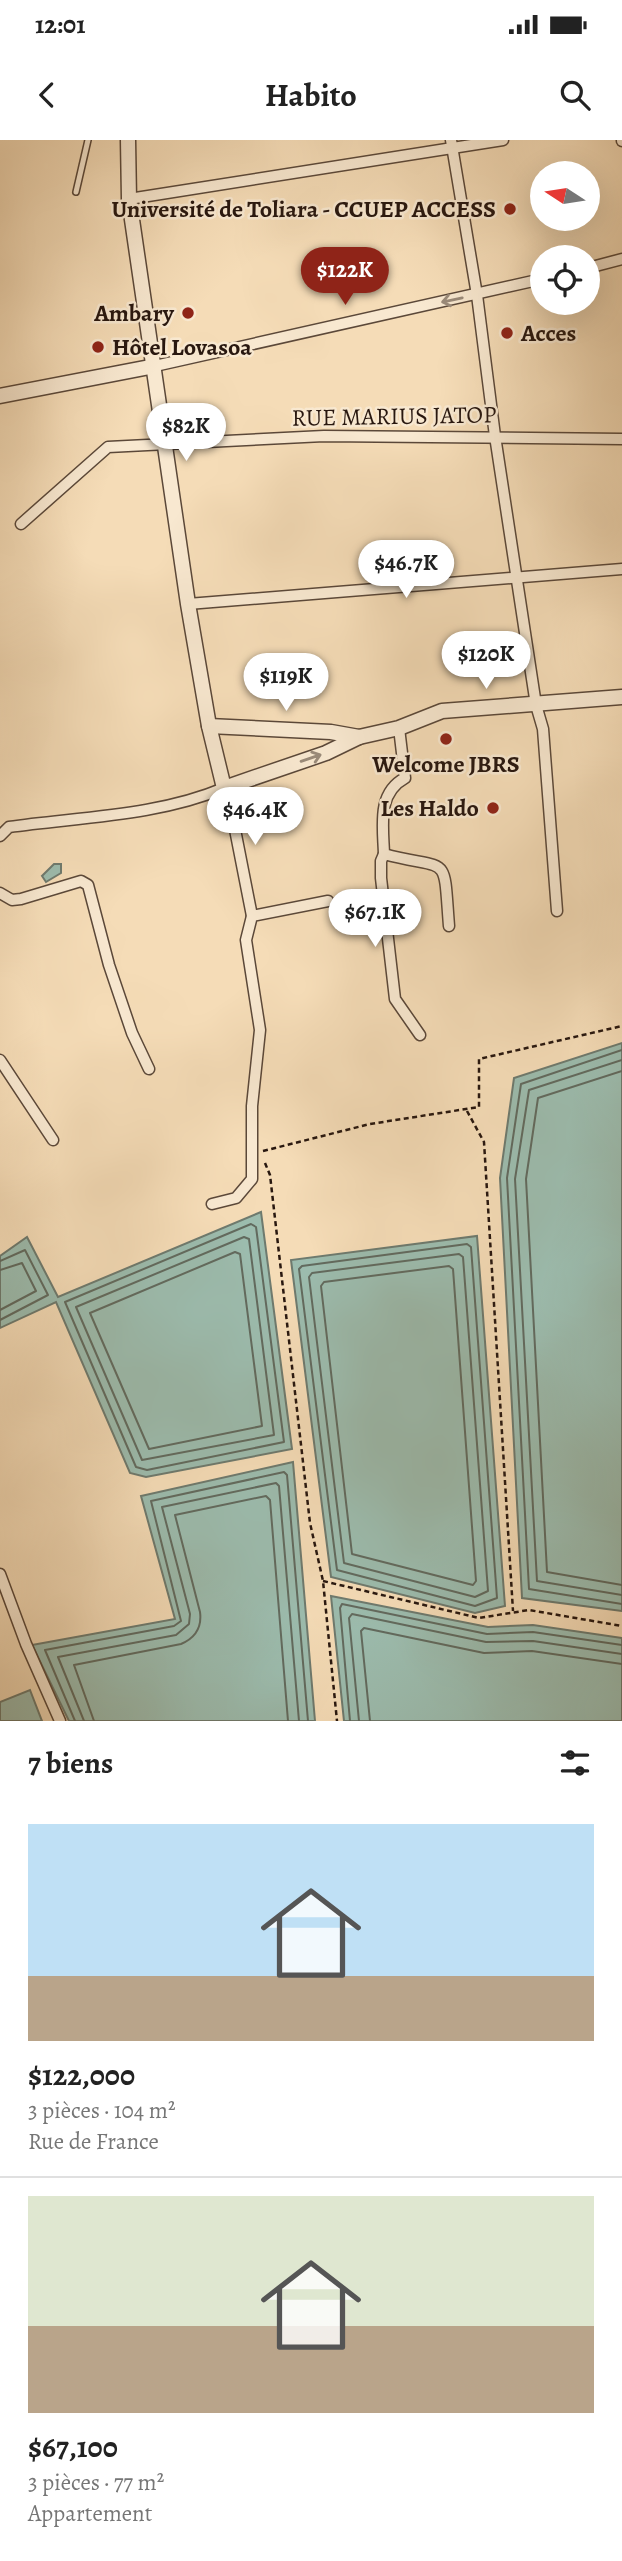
<!DOCTYPE html>
<html lang="fr">
<head>
<meta charset="utf-8">
<style>
	body { margin:0; font-family:Alegreya,serif; background:#f6f6f6; color:#222; height:100vh; display:flex; flex-direction:column; font-size:26px; white-space:nowrap }
	* { box-sizing:border-box; margin:0 }
	p { font-size:23px; color:#767676 }
	.icon { flex:none; width:38px; height:38px; fill:none; stroke:currentColor; stroke-width:2; stroke-linecap:round; stroke-linejoin:round }
	.map { position:relative; height:1581px; overflow:hidden }
	.drawer { display:flex; flex-direction:column; background:#fff; flex:1 }
	.drawer>* { flex:none }
	.needle { width:46px; rotate:282deg }
	.controls { position:absolute; left:530px; top:21px; display:grid; gap:14px }
	.controls a { display:grid; place-items:center; width:70px; height:70px; border-radius:50%; background:#fff; box-shadow:0 7px 28px #0002; font-size:35px }
	.price { position:absolute; translate:-50% -60px; padding:0 16px; border-radius:24px; background:#fff; color:#222; font-size:23px; line-height:46px; filter:drop-shadow(0 2px 4px #0008) }
	.price::after { content:''; position:absolute; left:50%; top:42px; width:21px; height:16px; margin-left:-10px; background:inherit; clip-path:polygon(0 0,100% 0,50% 100%) }
	.price.active { background:#8f2418; color:#fff }
	ul { padding:0; list-style:none }
	li { display:grid; align-content:center; gap:14px; height:371px; padding:0 28px }
	li+li { border-top:2px solid #e0e0e0 }
	li span { display:grid; place-items:center; height:217px; border-radius:0px; color:#555 }
	li>.icon { margin-inline-start:auto }
	span .icon { width:126px; height:126px; fill:#fffc; stroke-width:1 }
	li b { font-size:30px }
	h2 { display:flex; justify-content:space-between; align-items:center; height:84px; padding:0 28px; font-size:30px }
	.status { display:flex; justify-content:space-between; align-items:center; height:49px; padding:0 35px; background:#fff; direction:ltr }
	.status svg { height:19px; fill:currentColor }
	header { display:flex; justify-content:space-between; align-items:center; height:91px; padding:0 28px; background:#fff; font-size:32px; font-weight:600 }
	.map>svg:first-child { display:block }
	.water { fill:#9cbcae; stroke:#6e7a6e; stroke-width:2 }
	.lines { fill:none; stroke-linecap:round; stroke-linejoin:round }
	.shore { stroke:#626a5e; stroke-width:2 }
	.service-casing { stroke:#5b4839; stroke-width:8 }
	.minor-casing { stroke:#5b4839; stroke-width:13 }
	.tertiary-casing { stroke:#5b4839; stroke-width:17 }
	.path { stroke:#28170f; stroke-width:2.5; stroke-dasharray:5 3.5; stroke-linecap:butt }
	.service { stroke:#f8e8d0; stroke-width:5 }
	.minor { stroke:#f8e8d0; stroke-width:10 }
	.tertiary { stroke:#f8e8d0; stroke-width:14 }
	.oneway { stroke:#9a8a79 }
	.poi-dot { fill:#8f2418; stroke:#f8e8d0; stroke-width:2.5 }
	.labels { text-anchor:middle; stroke-width:5; stroke-linejoin:round; paint-order:stroke }
	.poi-label { font-size:24px; font-weight:bold; fill:#28170f; stroke:#f8e8d0; text-anchor:end }
	.street-label { font-size:24px; fill:#28170f; stroke:#f8e8d0 }
</style>
</head>
<body>
<div class="status"><b>12:01</b><svg viewBox="0 0 49 12"><path d="M0 12V9h3v3zM5 12V6h3v6zM10 12V3h3v9zM15 12V0h3v12zM26 1h20v11H26zM47 4h2v5h-2z"/></svg></div>
<header><svg class="icon" aria-label="back" viewBox="0 0 24 24"><path d="M15 5l-7 7 7 7"/></svg>Habito<svg class="icon" aria-label="search" viewBox="0 0 24 24"><circle cx="10" cy="10" r="6"/><path d="M15 15l6 6"/></svg></header>
<div class="map">
<svg width="622" height="1581" viewBox="0 0 622 1581">
	<rect width="100%" height="100%" fill="#f5dcb7"/>
	<filter id="stains"><feTurbulence type="fractalNoise" baseFrequency=".00286" numOctaves="4"/><feColorMatrix values="0 0 0 0 .2 0 0 0 0 .09 0 0 0 0 .02 0 0 0 .5 -.17"/></filter>
	<radialGradient id="worn" r=".72"><stop offset=".6" stop-color="#630" stop-opacity="0"/><stop offset="1" stop-color="#630" stop-opacity=".3"/></radialGradient>
	<g class="water">
		<polygon points="54,724 61,724 61,733 46,742 42,736"/>
		<polygon points="622,903 622,1471 522,1458 500,1038 514,938"/>
		<polygon points="261,1072 292,1309 146,1337 130,1333 56,1162 0,1188 0,1116 27,1097 58,1157"/>
		<polygon points="477,1096 505,1466 475,1473 331,1437 291,1120"/>
		<polygon points="293,1322 315,1581 69,1581 32,1505 175,1479 141,1356"/>
		<polygon points="331,1456 488,1487 533,1485 622,1498 622,1581 344,1581"/>
		<polygon points="30,1550 42,1581 0,1581 0,1562"/>
	</g>
	<g class="lines">
		<g class="shore">
			<polyline points="622,910 521,944 507,1038 529,1449 622,1464"/>
			<polyline points="622,920 529,950 515,1039 537,1441 622,1455"/>
			<polyline points="622,931 538,958 526,1039 547,1432 622,1445"/>
			<polygon points="251,1084 256,1087 284,1302 147,1330 136,1327 65,1162"/>
			<polygon points="244,1097 249,1099 274,1295 142,1320 76,1167"/>
			<polygon points="467,1104 471,1107 497,1458 475,1466 337,1430 299,1129 302,1126"/>
			<polygon points="235,1112 240,1114 262,1286 149,1309 90,1173"/>
			<polygon points="459,1114 463,1117 488,1451 475,1457 344,1423 309,1137 312,1133"/>
			<polyline points="0,1121 25,1110 48,1155 0,1180"/>
			<polygon points="449,1126 453,1129 476,1441 473,1445 352,1414 321,1146 324,1142"/>
			<polyline points="0,1130 22,1123 36,1151 0,1170"/>
			<polyline points="75,1581 45,1510 174,1486 181,1481 151,1361 284,1332 287,1335 308,1581"/>
			<polyline points="84,1581 58,1517 176,1495 189,1484 190,1474 162,1367 276,1343 279,1346 299,1581"/>
			<path d="M94 1581 74 1525 181 1504C195 1498 202 1487 200 1472L175 1375 266 1356 270 1360 288 1581"/>
			<polyline points="350,1581 340,1468 342,1464 487,1494 533,1492 622,1505"/>
			<polyline points="359,1581 349,1478 352,1474 486,1502 533,1501 622,1514"/>
			<polyline points="370,1581 361,1491 364,1488 484,1513 532,1511 622,1524"/>
		</g>
		<g class="service-casing">
			<polyline id="service" points="76,52 88,0"/>
		</g>
		<g class="minor-casing">
			<g id="minor">
				<polyline points="451,0 477,155 495,296 536,565 543,589 557,771"/>
				<polyline points="622,0 622,1"/>
				<polyline points="129,59 503,0"/>
				<polyline points="588,128 622,119"/>
				<polyline points="155,226 542,139"/>
				<polyline points="21,384 108,307 324,296 622,299"/>
				<polyline points="188,464 622,429"/>
				<path d="M399 588 405 638C377 653 383 685 384 714 451 732 443 710 449 786"/>
				<path d="M0 696 9 687C80 677 158 676 224 648L230 664 252 776"/>
				<polyline points="384,714 381,721 381,738 395,859 420,895"/>
				<polyline points="0,753 12,760 21,759 81,741 88,745 109,825 132,893 149,929"/>
				<polyline points="0,920 53,1000"/>
				<polyline points="212,1064 236,1058 252,1039 252,966 260,890 246,800 252,776 328,761"/>
				<polyline points="0,1434 26,1504 60,1581"/>
			</g>
		</g>
		<g class="tertiary-casing">
			<g id="tertiary">
				<polyline points="128,0 129,59 188,464 209,586 224,648 326,613 359,597 399,588 442,571 622,557"/>
				<polyline points="0,256 155,226"/>
				<polyline points="209,586 331,592 359,597"/>
			</g>
		</g>
		<g class="path">
			<polyline points="467,971 484,1002 513,1471"/>
			<polyline points="263,1011 370,984 479,967 479,919 622,886"/>
			<polyline points="265,1023 270,1035 310,1383 323,1441 337,1581"/>
			<polyline points="323,1441 479,1478 529,1470 622,1486"/>
		</g>
		<use href="#service" class="service"/>
		<use href="#minor" class="minor"/>
		<use href="#tertiary" class="tertiary"/>
	</g>
	<defs><path id="oneway-shaft" d="M-6 0H5M1.5-3L5.5 0L1.5 3" fill="none" stroke-width="1.6" stroke-linecap="round" stroke-linejoin="round" transform="scale(1.75)"/></defs>
	<g class="oneway">
		<use href="#oneway-shaft" transform="translate(452 160) rotate(168)"/>
		<use href="#oneway-shaft" transform="translate(311 618) rotate(-19)"/>
	</g>
	<g class="poi-dot">
		<circle cx="510" cy="69" r="7"/>
		<circle cx="188" cy="173" r="7"/>
		<circle cx="507" cy="193" r="7"/>
		<circle cx="98" cy="207" r="7"/>
		<circle cx="446" cy="599" r="7"/>
		<circle cx="493" cy="668" r="7"/>
	</g>
	<g class="labels">
		<g class="poi-label">
			<text x="496" y="77">Université de Toliara - CCUEP ACCESS</text>
			<text x="174" y="181">Ambary</text>
			<text x="521" y="201" text-anchor="start">Acces</text>
			<text x="112" y="215" text-anchor="start">Hôtel Lovasoa</text>
			<text x="446" y="632" text-anchor="middle">Welcome JBRS</text>
			<text x="479" y="676">Les Haldo</text>
		</g>
		<g class="street-label">
			<text transform="translate(394 276) rotate(-1)" y="8">RUE MARIUS JATOP</text>
		</g>
	</g>
	<rect width="100%" height="100%" filter="url(#stains)"/>
	<rect width="100%" height="100%" fill="url(#worn)"/>
</svg>
<div class="controls">
<a><svg class="needle" viewBox="-14 -14 28 28"><path d="M0-13l5 13h-10z" fill="#e53935"/><path d="M0 13l5-13h-10z" fill="#767676"/></svg></a>
<a><svg class="icon" aria-label="locate" viewBox="0 0 24 24"><circle cx="12" cy="12" r="6"/><path d="M12 2v4M12 18v4M2 12h4M18 12h4"/></svg></a>
</div>
<b class="price active" style="left:345px;top:167px">$122K</b>
<b class="price" style="left:186px;top:323px">$82K</b>
<b class="price" style="left:406px;top:460px">$46.7K</b>
<b class="price" style="left:486px;top:551px">$120K</b>
<b class="price" style="left:286px;top:573px">$119K</b>
<b class="price" style="left:255px;top:707px">$46.4K</b>
<b class="price" style="left:375px;top:809px">$67.1K</b>
</div>
<section class="drawer">
<h2>7 biens<svg class="icon" aria-label="filters" viewBox="0 0 24 24"><path d="M4 7h16M4 17h16"/><circle cx="9" cy="7" r="2"/><circle cx="15" cy="17" r="2"/></svg></h2>
<ul>
<li><span style="background:linear-gradient(#bfe0f5 70%,#b9a48a 0)"><svg class="icon" aria-label="home" viewBox="0 0 24 24"><path d="M3 11l9-7 9 7M6 9v11h12V9"/></svg></span><div><b>$122,000</b><p>3 pièces · 104 m²</p><p>Rue de France</p></div></li>
<li><span style="background:linear-gradient(#dfe7d0 60%,#b9a48a 0)"><svg class="icon" aria-label="home" viewBox="0 0 24 24"><path d="M3 11l9-7 9 7M6 9v11h12V9"/></svg></span><div><b>$67,100</b><p>3 pièces · 77 m²</p><p>Appartement</p></div></li>
</ul>
</section>
</body>
</html>
